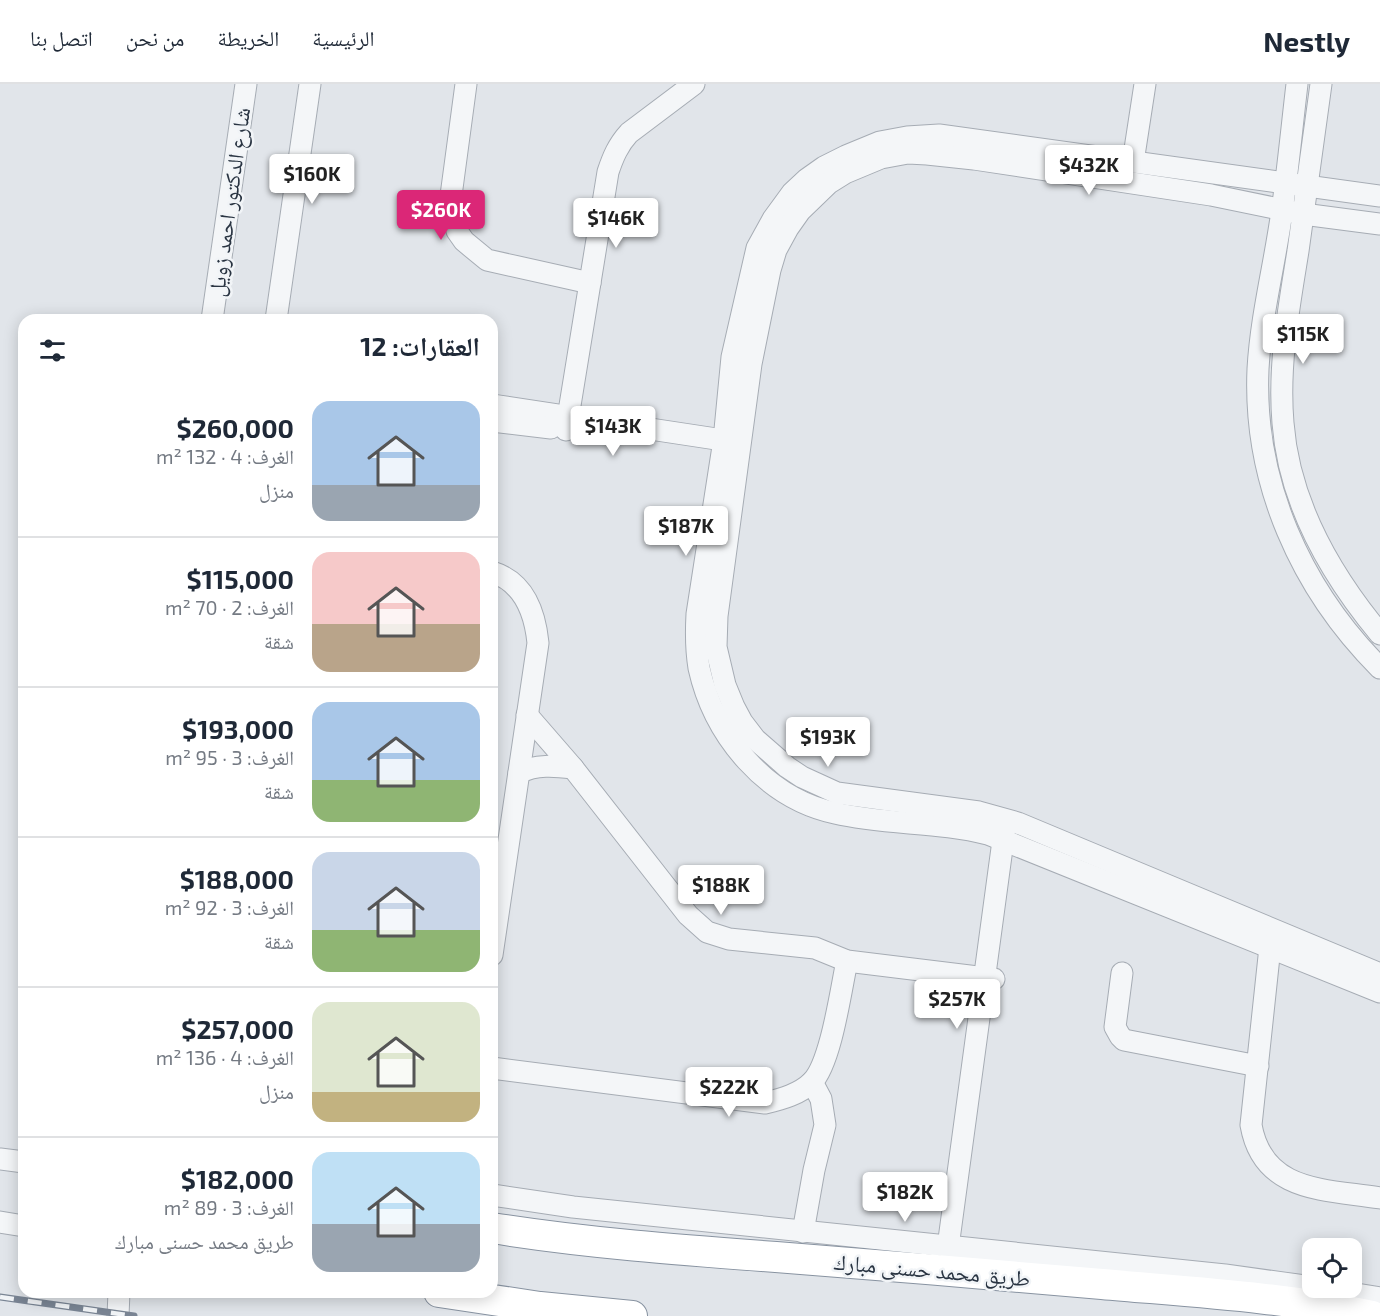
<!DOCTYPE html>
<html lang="ar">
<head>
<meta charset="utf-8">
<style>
	body { margin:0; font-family:"Exo 2","Noto Naskh Arabic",sans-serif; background:#f2f2f3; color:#1f2937; direction:rtl; height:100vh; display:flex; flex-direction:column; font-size:22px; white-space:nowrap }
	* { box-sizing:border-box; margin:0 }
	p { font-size:20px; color:#747a83 }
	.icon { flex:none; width:33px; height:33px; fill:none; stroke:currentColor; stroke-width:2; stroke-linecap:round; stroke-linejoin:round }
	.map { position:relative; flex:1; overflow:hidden; direction:ltr }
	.drawer { position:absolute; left:18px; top:230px; width:480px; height:984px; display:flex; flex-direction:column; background:#fff; border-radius:18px; box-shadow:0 3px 15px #0003; direction:rtl }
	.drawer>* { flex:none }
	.controls { position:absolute; left:1302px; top:1154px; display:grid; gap:12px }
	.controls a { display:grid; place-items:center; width:60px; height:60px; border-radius:12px; background:#fff; box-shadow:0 3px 15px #0003; font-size:30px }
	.price { position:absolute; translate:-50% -51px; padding:0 14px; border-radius:6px; background:#fff; color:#222; font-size:20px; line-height:39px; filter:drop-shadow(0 2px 3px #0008) }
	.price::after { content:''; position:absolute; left:50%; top:36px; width:18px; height:14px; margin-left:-9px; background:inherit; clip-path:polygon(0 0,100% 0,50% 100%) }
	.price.on { background:#db2777; color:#fff }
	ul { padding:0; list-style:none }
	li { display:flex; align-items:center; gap:18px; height:150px; padding:0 18px }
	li+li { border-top:2px solid #e0e1e3 }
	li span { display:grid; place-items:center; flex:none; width:168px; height:120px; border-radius:18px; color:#555 }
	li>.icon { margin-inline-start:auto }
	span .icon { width:72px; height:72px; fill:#fffc; stroke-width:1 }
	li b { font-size:26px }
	h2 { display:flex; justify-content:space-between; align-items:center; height:72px; padding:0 18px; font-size:26px }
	header { display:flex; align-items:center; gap:36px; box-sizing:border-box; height:84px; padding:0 30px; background:#fff; border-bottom:2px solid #e0e1e3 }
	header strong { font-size:28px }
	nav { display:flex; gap:33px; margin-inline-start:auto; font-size:21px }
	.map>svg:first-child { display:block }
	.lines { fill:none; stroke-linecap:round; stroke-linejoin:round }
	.minor-casing { stroke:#a6acb4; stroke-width:23 }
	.highway-casing { stroke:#8893a1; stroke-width:32 }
	.minor { stroke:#f4f6f8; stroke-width:21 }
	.highway { stroke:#fff; stroke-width:30 }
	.rail-casing { stroke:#7a8594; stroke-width:7 }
	.rail { stroke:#f1f4f7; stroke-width:4.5; stroke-dasharray:14; stroke-linecap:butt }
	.labels { text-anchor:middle; stroke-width:5; stroke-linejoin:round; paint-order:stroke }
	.street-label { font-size:22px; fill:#293442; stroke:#f1f4f7 }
</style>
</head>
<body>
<header>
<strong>Nestly</strong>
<nav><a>الرئيسية</a><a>الخريطة</a><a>من نحن</a><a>اتصل بنا</a></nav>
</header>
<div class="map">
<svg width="1380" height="1232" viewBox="0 0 1380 1232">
	<rect width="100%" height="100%" fill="#e1e5ea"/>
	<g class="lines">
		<g class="minor-casing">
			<g id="minor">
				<polyline points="466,0 450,119 457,147 464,157 487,176 590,199"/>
				<path d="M1297 0C1292 42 1288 85 1282 127 1275 179 1261 231 1258 285 1253 398 1301 505 1380 584"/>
				<path d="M1321 0C1313 56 1306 111 1298 167 1289 223 1278 281 1283 339 1289 418 1331 491 1380 550"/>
				<polyline points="1133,78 1145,0"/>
				<path d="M1380 112 939 51 907 53 880 58 846 72 824 83 807 95 792 109 773 135 757 164 732 273 724 356 697 530C696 548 696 566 699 584 714 652 766 714 835 729 885 741 938 737 988 750L1380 908"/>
				<polyline points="1380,140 1303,130 1211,111 974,75 927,70 908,69 881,74 845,89 829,99 800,127 788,144 776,166 770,186 751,280 717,532 716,563 725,601 734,623 742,638 755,655 787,683 802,693 837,709 979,728 1018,739 1380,890"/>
				<polyline points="212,236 246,0"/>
				<polyline points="276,236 310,0"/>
				<polyline points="492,321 736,358"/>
				<polyline points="492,337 551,344"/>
				<path d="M566 346 608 88C613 73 618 61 629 49L694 0"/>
				<path d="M492 488C524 498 535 529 538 559L492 871"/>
				<polyline points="527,631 573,684 688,831 707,848 729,855 815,864 847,877 994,895"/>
				<path d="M519 689C536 680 555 682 573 684"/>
				<path d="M1280 854 1270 863 1251 1041C1263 1109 1325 1105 1380 1114"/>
				<polyline points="1122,889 1115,943 1120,952 1124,956 1258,982"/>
				<path d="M492 984 765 1019C782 1015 800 1010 812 998 831 979 841 905 847 877"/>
				<polyline points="0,1075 24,1078"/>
				<polyline points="492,1111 573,1123 1225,1191 1312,1203"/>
				<polyline points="0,1138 24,1142"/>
				<polyline points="803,1148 814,1086 825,1041 821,1015 812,998"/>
				<polyline points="948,1163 1005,742"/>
				<polyline points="1313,1203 1380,1214"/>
				<polyline points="118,1232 119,1208"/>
			</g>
		</g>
		<g class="highway-casing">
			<g id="highway">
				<path d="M492 1144C586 1159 681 1166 776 1173 885 1182 993 1190 1102 1200 1192 1208 1284 1213 1372 1232"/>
				<polyline points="439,1208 540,1223 632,1232"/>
			</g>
		</g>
		<use href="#minor" class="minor"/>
		<use href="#highway" class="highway"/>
		<g class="rail-casing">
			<polyline id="rail" points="0,1213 134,1232"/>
		</g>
		<use href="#rail" class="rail"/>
	</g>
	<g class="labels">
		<g class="street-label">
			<text transform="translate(229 118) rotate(-82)" y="8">شارع الدكتور احمد زويل</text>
			<text transform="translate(932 1186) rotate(5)" y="8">طريق محمد حسنى مبارك</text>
		</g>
	</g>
</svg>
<div class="controls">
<a><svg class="icon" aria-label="locate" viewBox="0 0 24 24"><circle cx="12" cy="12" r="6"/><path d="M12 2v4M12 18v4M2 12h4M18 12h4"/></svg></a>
</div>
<b class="price" style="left:1089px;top:112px">$432K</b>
<b class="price" style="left:312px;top:121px">$160K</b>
<b class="price on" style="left:441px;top:157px">$260K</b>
<b class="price" style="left:616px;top:165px">$146K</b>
<b class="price" style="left:1303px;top:281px">$115K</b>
<b class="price" style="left:613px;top:373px">$143K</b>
<b class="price" style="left:686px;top:473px">$187K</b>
<b class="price" style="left:828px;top:684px">$193K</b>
<b class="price" style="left:721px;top:832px">$188K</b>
<b class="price" style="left:957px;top:946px">$257K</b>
<b class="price" style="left:729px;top:1034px">$222K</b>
<b class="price" style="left:905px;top:1139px">$182K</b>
<section class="drawer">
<h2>العقارات: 12<svg class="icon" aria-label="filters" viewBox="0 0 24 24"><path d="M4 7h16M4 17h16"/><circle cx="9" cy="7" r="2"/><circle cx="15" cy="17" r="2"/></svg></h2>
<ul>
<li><span style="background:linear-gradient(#a9c7e8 70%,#9aa5b1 0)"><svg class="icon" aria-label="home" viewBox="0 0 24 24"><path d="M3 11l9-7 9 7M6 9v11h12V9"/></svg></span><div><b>$260,000</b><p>الغرف: 4 · 132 m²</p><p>منزل</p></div></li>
<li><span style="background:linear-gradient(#f6c9c9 60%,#b9a48a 0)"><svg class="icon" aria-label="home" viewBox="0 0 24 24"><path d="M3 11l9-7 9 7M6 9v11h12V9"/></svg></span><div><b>$115,000</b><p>الغرف: 2 · 70 m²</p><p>شقة</p></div></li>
<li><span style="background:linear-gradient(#a9c7e8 65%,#8fb573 0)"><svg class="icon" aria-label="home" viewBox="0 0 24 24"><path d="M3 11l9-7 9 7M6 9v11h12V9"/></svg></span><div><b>$193,000</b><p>الغرف: 3 · 95 m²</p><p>شقة</p></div></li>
<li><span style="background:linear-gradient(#c9d6e8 65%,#8fb573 0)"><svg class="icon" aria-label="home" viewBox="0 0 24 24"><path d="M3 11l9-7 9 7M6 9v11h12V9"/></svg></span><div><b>$188,000</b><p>الغرف: 3 · 92 m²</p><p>شقة</p></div></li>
<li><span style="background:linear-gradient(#dfe7d0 75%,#c2b280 0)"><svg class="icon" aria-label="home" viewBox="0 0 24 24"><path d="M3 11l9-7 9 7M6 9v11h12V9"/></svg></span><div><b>$257,000</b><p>الغرف: 4 · 136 m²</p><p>منزل</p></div></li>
<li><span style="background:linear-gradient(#bfe0f5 60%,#9aa5b1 0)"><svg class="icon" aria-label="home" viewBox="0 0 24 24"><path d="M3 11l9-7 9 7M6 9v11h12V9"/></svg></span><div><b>$182,000</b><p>الغرف: 3 · 89 m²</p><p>طريق محمد حسنى مبارك</p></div></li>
</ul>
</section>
</div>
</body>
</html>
